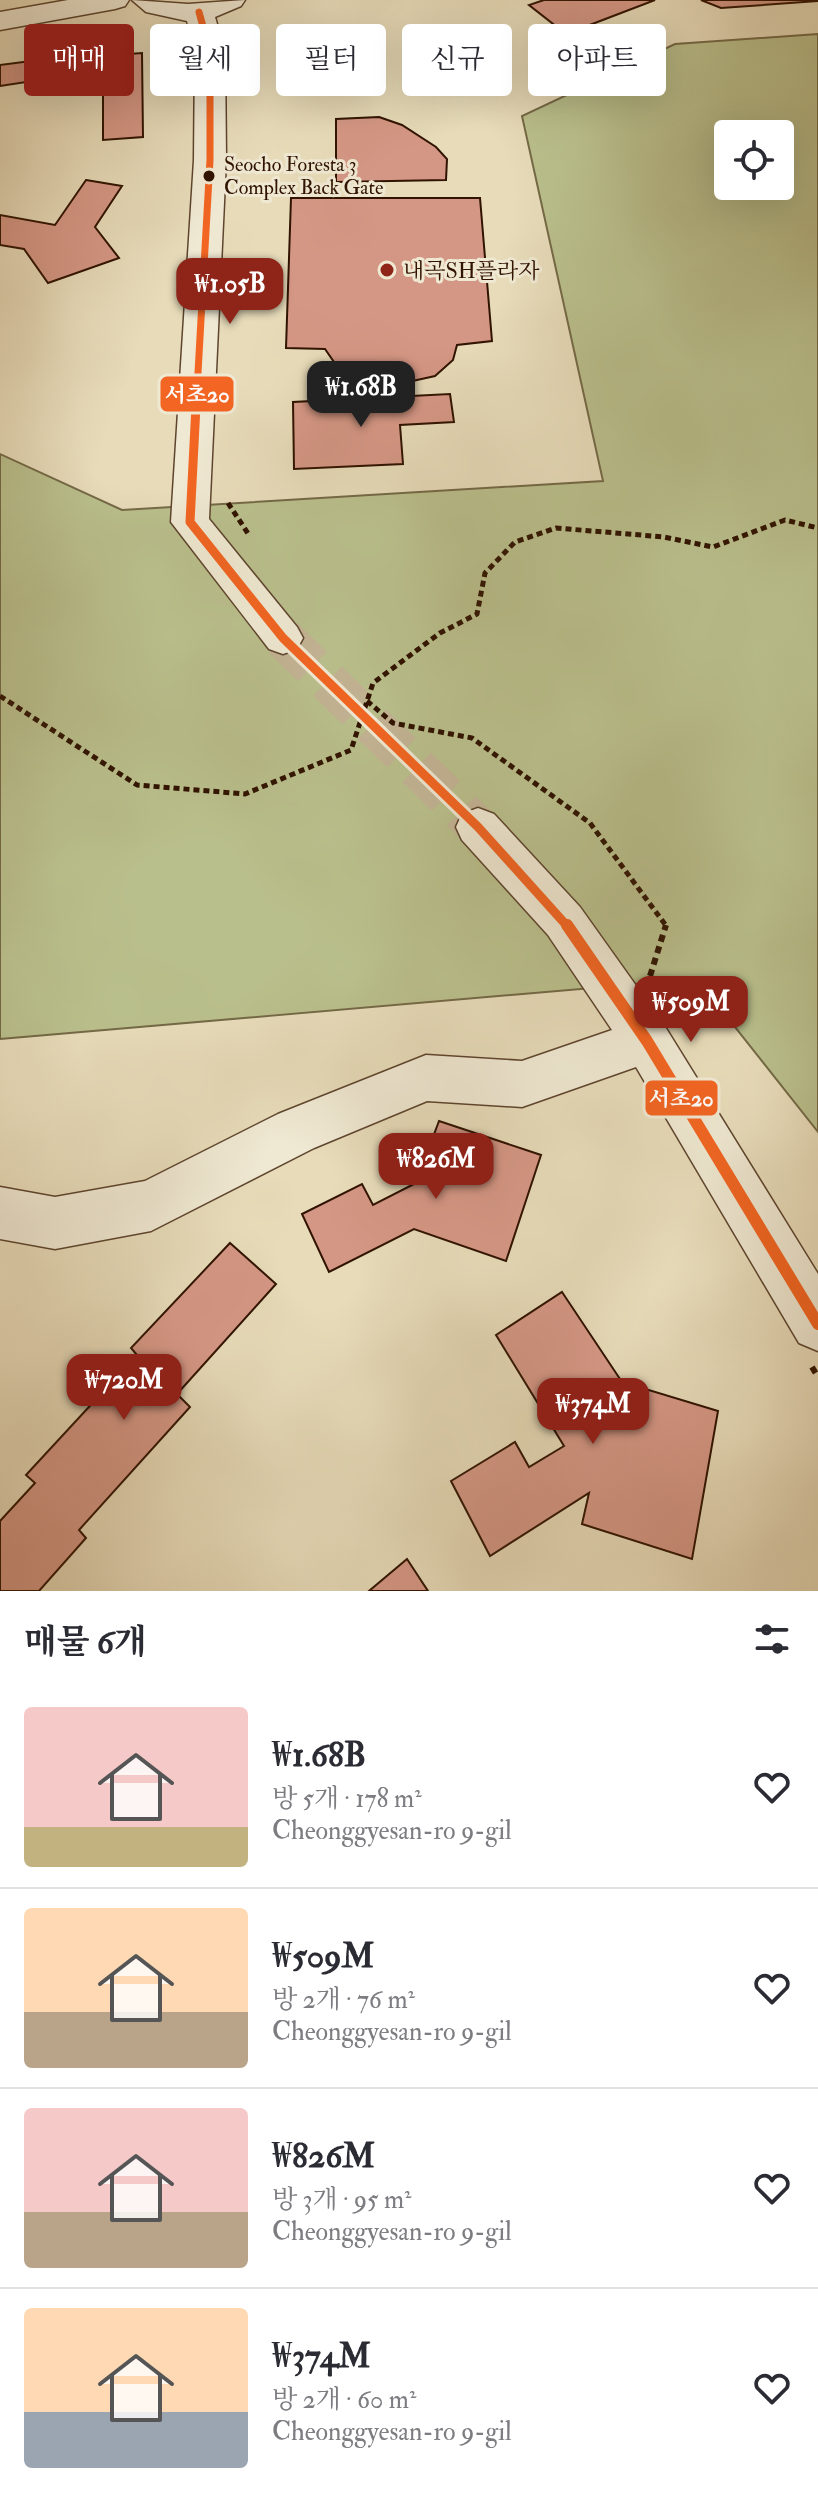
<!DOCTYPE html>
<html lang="ko">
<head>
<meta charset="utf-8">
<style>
	body { margin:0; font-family:"IM FELL Double Pica","Noto Serif KR",serif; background:#f2f2f3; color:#2b2b33; height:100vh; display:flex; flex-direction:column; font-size:30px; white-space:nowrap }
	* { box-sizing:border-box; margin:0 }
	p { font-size:26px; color:#7c7c81 }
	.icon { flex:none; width:44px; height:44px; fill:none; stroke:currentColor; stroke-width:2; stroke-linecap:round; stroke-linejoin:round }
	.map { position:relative; height:1591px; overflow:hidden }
	.panel { display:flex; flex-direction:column; background:#fff; flex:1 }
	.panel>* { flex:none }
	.guide { position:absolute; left:24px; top:24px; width:770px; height:72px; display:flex; gap:16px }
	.tools { position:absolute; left:714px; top:120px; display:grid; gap:16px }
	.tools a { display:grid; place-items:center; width:80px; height:80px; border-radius:8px; background:#fff; box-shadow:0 8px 32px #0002; font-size:40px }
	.price { position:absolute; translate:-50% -68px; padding:0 18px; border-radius:16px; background:#8f2418; color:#fff; font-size:26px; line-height:52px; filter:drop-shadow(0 2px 4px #0008) }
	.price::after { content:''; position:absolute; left:50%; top:48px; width:24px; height:18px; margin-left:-12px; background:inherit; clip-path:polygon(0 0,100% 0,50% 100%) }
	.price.active { background:#222; color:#fff }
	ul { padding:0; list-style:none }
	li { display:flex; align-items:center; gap:24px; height:200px; padding:0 24px }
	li+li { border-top:2px solid #e1e1e2 }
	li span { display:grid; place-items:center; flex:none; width:224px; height:160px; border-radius:8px; color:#555 }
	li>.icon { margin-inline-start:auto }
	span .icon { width:96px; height:96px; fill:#fffc; stroke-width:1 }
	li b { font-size:34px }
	h2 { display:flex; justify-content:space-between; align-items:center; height:96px; padding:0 24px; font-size:34px }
	.tag { padding:0 28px; border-radius:8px; background:#fff; box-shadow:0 8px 32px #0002; font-size:28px; line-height:72px }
	.tag.active { background:#8f2418; color:#fff }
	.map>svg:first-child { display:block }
	.green { fill:#b9bf8c; stroke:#746946; stroke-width:2; fill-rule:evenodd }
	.building { fill:#d59785; stroke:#301300; stroke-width:2 }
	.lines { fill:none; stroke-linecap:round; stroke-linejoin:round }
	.minor-tunnel { stroke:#c2b394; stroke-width:41; stroke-dasharray:41 21; stroke-linecap:butt }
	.minor-casing { stroke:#5e452e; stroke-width:3 }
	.path-far1 { stroke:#301300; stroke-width:5; stroke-dasharray:6 4; stroke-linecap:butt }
	.path { stroke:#301300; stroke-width:6; stroke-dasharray:7 5; stroke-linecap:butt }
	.minor { fill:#efe8d2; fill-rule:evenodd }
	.bus-1-far2-casing { stroke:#efe8d2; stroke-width:11 }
	.bus-1-far1-casing { stroke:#efe8d2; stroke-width:15 }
	.bus-1-casing { stroke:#efe8d2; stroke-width:18 }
	.bus-1-far2 { stroke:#f26522; stroke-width:7 }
	.bus-1-far1 { stroke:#f26522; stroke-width:9 }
	.bus-1 { stroke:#f26522; stroke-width:12 }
	.bus-dot { fill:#301300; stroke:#efe8d2; stroke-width:3 }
	.poi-dot { fill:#8f2418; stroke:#efe8d2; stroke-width:3 }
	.labels { text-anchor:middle; stroke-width:6; stroke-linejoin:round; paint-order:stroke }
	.far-bus-label { font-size:20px; fill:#301300; stroke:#efe8d2; text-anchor:start }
	.far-poi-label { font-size:22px; fill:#301300; stroke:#efe8d2; text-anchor:start }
	.line-badge { stroke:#efe8d2; stroke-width:3 }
	.badge-label { font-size:22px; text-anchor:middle; font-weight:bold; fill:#fff }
</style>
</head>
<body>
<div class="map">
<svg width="818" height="1591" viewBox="0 0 818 1591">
	<rect width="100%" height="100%" fill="#e7dbb9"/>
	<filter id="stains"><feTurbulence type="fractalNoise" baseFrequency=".0025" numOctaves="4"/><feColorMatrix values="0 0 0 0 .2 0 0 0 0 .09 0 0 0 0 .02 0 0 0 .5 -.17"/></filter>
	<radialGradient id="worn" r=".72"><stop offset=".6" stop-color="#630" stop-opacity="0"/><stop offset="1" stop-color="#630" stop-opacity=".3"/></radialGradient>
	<path class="green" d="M818 34V1132L697 979 0 1039V454L122 510 603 481 522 116 675 44ZM728 134H780V186H728Z"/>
	<g class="building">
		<polygon points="544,0 655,0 566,34 529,5"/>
		<polygon points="701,0 818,0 818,1 721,8"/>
		<polygon points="142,53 143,137 103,140 103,77 86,78 86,57"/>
		<polygon points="54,58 59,77 0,86 0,65"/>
		<polygon points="379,117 402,125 436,147 447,159 446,180 336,182 336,119"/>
		<polygon points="86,180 122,186 95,227 119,258 48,283 24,249 0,245 0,215 55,225"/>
		<polygon points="291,198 480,198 492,341 457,345 453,360 435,376 408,382 357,375 334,362 325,349 286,348"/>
		<polygon points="450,394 454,422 400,425 403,464 294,469 293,402"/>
		<polygon points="439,1121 541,1155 506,1261 414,1229 329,1272 302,1214 362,1184 373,1205 416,1183"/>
		<polygon points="230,1243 276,1284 177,1394 190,1407 79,1530 86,1538 39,1591 0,1591 0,1521 35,1483 26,1475 137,1355 131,1348"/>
		<polygon points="562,1292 622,1382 718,1411 692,1559 582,1524 589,1493 490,1556 451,1481 515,1442 529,1467 564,1446 496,1335"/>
		<polygon points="407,1559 428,1591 369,1591"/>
	</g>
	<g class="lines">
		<polyline class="minor-tunnel" points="283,638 478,827"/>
		<g class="minor-casing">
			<g id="minor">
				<polygon points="68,0 129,0 125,6 115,9 0,30 0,12"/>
				<polygon points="132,0 188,4 245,0 241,6 215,17 225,52 226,160 209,519 297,627 303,638 297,649 283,654 269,649 171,522 194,160 195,52 187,21 146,12"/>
				<polygon points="478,808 494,814 580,907 664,1025 818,1274 818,1351 799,1343 636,1067 522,1107 427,1101 314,1148 151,1231 55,1249 0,1239 0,1187 55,1197 145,1181 278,1114 426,1055 522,1061 612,1030 548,935 462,840 456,827 462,814"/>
			</g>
		</g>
		<g class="path-far1">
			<polyline points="228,503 249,535"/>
			<polyline points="0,696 137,785 245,794 351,750 373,683 440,633 477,614 485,573 515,542 556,528 664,537 713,547 785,520 818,528"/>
			<polyline points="367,701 393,723 472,738 590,823 667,927"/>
		</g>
		<g class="path">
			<polyline points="650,976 666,925"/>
			<polyline points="812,1367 818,1377"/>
		</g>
		<use href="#minor" class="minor"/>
		<g class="bus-1-far2-casing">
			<polyline id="bus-1-far2" points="196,408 210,160 210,52 199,12"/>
		</g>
		<g class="bus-1-far1-casing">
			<polyline id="bus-1-far1" points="196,406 190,522 283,638 478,827 568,927"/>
		</g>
		<g class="bus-1-casing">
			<polyline id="bus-1" points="567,925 647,1041 818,1324"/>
		</g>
		<use href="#bus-1-far2" class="bus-1-far2"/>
		<use href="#bus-1-far1" class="bus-1-far1"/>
		<use href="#bus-1" class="bus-1"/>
	</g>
	<circle class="bus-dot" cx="209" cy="176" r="7"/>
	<circle class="poi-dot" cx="387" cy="270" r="8"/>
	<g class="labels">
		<g class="far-bus-label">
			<text x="224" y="171">Seocho Foresta 3<tspan x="224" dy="23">Complex Back Gate</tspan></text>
		</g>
		<g class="far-poi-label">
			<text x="403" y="278">내곡SH플라자</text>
		</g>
	</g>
	<g class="line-badge">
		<rect x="159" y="375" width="76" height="38" rx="8" fill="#f26522"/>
		<rect x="644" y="1079" width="75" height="38" rx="8" fill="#f26522"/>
	</g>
	<g class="badge-label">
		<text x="197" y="402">서초20</text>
		<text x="681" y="1106">서초20</text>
	</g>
	<rect width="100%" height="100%" filter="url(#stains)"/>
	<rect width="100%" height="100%" fill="url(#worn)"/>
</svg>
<div class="tools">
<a><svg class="icon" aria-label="locate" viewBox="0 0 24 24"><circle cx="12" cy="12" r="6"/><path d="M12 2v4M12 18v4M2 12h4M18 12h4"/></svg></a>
</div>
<b class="price" style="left:230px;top:326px">₩1.05B</b>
<b class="price active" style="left:361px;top:429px">₩1.68B</b>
<b class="price" style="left:691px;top:1044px">₩509M</b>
<b class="price" style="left:436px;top:1201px">₩826M</b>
<b class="price" style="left:124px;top:1422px">₩720M</b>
<b class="price" style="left:593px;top:1446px">₩374M</b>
<div class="guide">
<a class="tag active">매매</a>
<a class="tag">월세</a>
<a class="tag">필터</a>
<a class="tag">신규</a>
<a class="tag">아파트</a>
</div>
</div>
<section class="panel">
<h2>매물 6개<svg class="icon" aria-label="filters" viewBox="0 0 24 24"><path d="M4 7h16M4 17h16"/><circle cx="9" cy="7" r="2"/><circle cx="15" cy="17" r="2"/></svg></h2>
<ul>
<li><span style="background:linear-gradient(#f6c9c9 75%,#c2b280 0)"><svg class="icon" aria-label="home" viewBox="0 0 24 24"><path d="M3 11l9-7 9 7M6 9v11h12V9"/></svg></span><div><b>₩1.68B</b><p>방 5개 · 178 m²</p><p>Cheonggyesan-ro 9-gil</p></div><svg class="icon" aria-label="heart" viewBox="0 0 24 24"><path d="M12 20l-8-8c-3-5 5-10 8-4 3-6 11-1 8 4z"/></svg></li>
<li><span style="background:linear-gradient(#ffd9b3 65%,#b9a48a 0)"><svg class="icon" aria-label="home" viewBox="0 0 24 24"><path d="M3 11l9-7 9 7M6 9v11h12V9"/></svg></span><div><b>₩509M</b><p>방 2개 · 76 m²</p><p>Cheonggyesan-ro 9-gil</p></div><svg class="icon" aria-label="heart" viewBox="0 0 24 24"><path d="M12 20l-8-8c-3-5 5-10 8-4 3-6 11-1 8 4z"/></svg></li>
<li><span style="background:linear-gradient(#f6c9c9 65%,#b9a48a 0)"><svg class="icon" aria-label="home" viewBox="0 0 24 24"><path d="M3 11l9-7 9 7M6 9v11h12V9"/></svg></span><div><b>₩826M</b><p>방 3개 · 95 m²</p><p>Cheonggyesan-ro 9-gil</p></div><svg class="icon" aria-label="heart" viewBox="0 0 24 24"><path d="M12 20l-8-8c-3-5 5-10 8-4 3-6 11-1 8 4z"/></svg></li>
<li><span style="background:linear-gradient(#ffd9b3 65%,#9aa5b1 0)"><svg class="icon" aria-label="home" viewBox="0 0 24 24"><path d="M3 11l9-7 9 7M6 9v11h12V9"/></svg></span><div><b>₩374M</b><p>방 2개 · 60 m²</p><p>Cheonggyesan-ro 9-gil</p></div><svg class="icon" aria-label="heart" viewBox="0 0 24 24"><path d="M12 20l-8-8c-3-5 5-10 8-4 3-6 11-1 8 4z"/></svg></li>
</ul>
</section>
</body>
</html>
